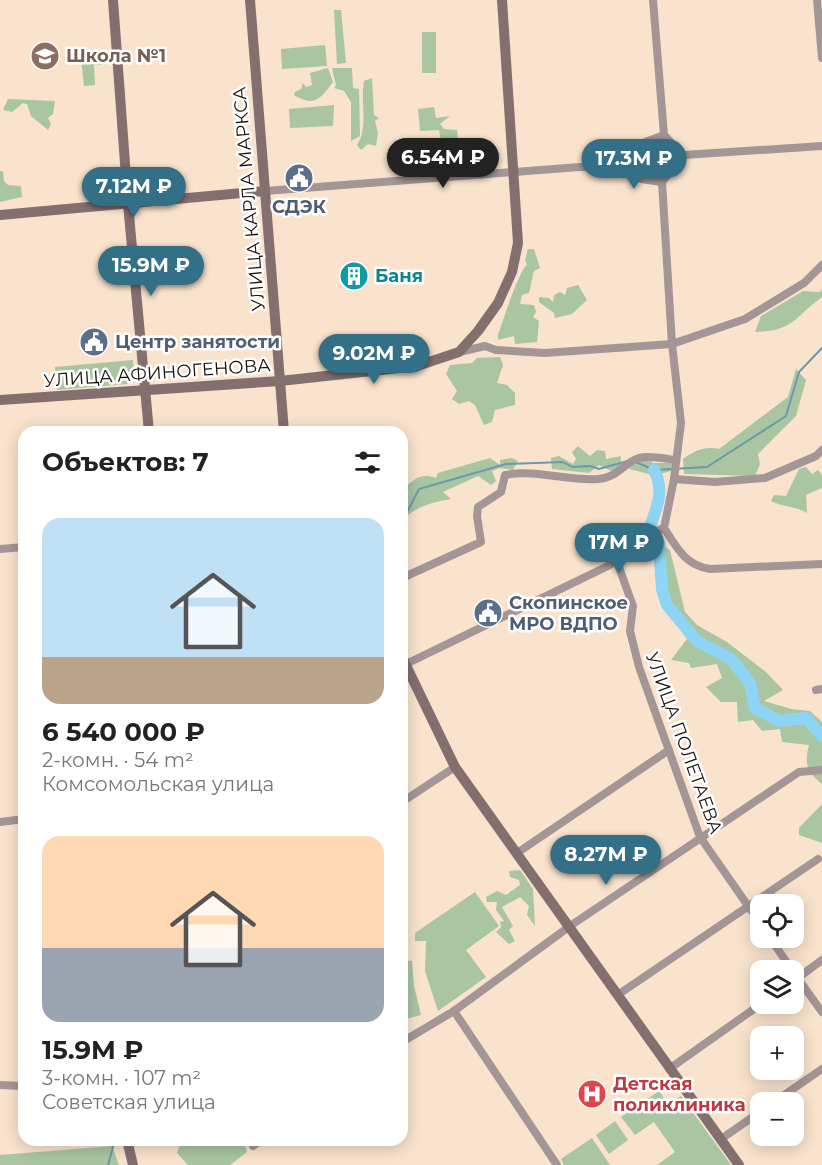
<!DOCTYPE html>
<html lang="ru">
<head>
<meta charset="utf-8">
<style>
	body { margin:0; font-family:Montserrat,sans-serif; background:#f6f6f6; color:#222; height:100vh; display:flex; flex-direction:column; font-size:22px; white-space:nowrap }
	* { box-sizing:border-box; margin:0 }
	p { font-size:20px; color:#767676 }
	.icon { flex:none; width:33px; height:33px; fill:none; stroke:currentColor; stroke-width:2; stroke-linecap:round; stroke-linejoin:round }
	.map { position:relative; flex:1; overflow:hidden }
	.panel { position:absolute; left:18px; top:426px; width:390px; height:720px; display:flex; flex-direction:column; background:#fff; border-radius:18px; box-shadow:0 3px 15px #0003 }
	.panel>* { flex:none }
	.fabs { position:absolute; left:750px; top:894px; display:grid; gap:12px }
	.fabs a { display:grid; place-items:center; width:54px; height:54px; border-radius:12px; background:#fff; box-shadow:0 3px 15px #0003; font-size:30px }
	.price { position:absolute; translate:-50% -51px; padding:0 14px; border-radius:21px; background:#336f87; color:#fff; font-size:20px; line-height:39px; filter:drop-shadow(0 2px 3px #0008) }
	.price::after { content:''; position:absolute; left:50%; top:36px; width:18px; height:14px; margin-left:-9px; background:inherit; clip-path:polygon(0 0,100% 0,50% 100%) }
	.price.selected { background:#222; color:#fff }
	ul { padding:0; list-style:none }
	li { display:grid; align-content:center; gap:12px; height:318px; padding:0 24px }
	li span { display:grid; place-items:center; height:186px; border-radius:18px; color:#555 }
	li>.icon { margin-inline-start:auto }
	span .icon { width:108px; height:108px; fill:#fffc; stroke-width:1 }
	li b { font-size:26px }
	h2 { display:flex; justify-content:space-between; align-items:center; height:72px; padding:0 24px; font-size:26px }
	.map>svg:first-child { display:block }
	.green { fill:#a9c5a2 }
	.lines { fill:none; stroke-linecap:round; stroke-linejoin:round }
	.stream { stroke:#6b9aae; stroke-width:2 }
	.river { stroke:#8ed5f5; stroke-width:12 }
	.street { stroke:#a49696; stroke-width:8 }
	.secondary { stroke:#846f6f; stroke-width:10 }
	.labels { text-anchor:middle; stroke-width:5; stroke-linejoin:round; paint-order:stroke }
	.education-label { font-size:18px; font-weight:bold; fill:#785e54; stroke:#fff; text-anchor:start }
	.street-label { font-size:18px; fill:#19120a; stroke:#fff }
	.service-label { font-size:18px; font-weight:bold; fill:#4e5e75; stroke:#fff; text-anchor:start }
	.culture-label { font-size:18px; font-weight:bold; fill:#0d838f; stroke:#fff; text-anchor:start }
	.health-label { font-size:18px; font-weight:bold; fill:#be3a42; stroke:#fff; text-anchor:start }
</style>
</head>
<body>
<div class="map">
<svg width="822" height="1165" viewBox="0 0 822 1165">
	<rect width="100%" height="100%" fill="#f9e3cd"/>
	<g class="green">
		<polygon points="334,10 341,10 346,63 337,64"/>
		<rect x="422" y="32" width="14" height="41"/>
		<polygon points="325,45 327,66 282,69 281,49"/>
		<polygon points="104,57 107,64 94,65 95,85 84,86 81,58"/>
		<path d="M328 68 333 82C321 98 315 108 294 95L295 92 301 89 303 83 306 87 312 85 310 73Z"/>
		<polygon points="332,68 352,68 353,88 359,89 360,136 351,141 351,102 344,91 334,88 336,85"/>
		<path d="M372 78 374 115 379 118 375 121 378 133 376 146 368 144 361 150 357 145C369 128 360 102 364 81Z"/>
		<polygon points="8,99 55,101 53,114 48,118 51,124 48,130 31,116 27,104 23,103 12,112 3,110"/>
		<polygon points="334,105 333,126 290,128 289,109"/>
		<polygon points="434,107 436,118 450,116 440,124 444,129 457,130 458,141 441,141 439,130 420,131 418,109"/>
		<polygon points="0,171 3,171 4,181 8,185 21,186 22,197 0,202"/>
		<path d="M528 249H534L540 268 534 271 529 293 522 295 520 304 534 305 536 312 533 317 539 321 537 342 515 344 514 336 498 340V335C503 321 519 270 527 265L525 260Z"/>
		<polygon points="578,285 587,300 572,314 555,318 554,313 539,302 539,297 549,298 553,302 554,295 560,292 565,295 567,288"/>
		<path d="M822 289V297C794 317 795 331 755 332L761 316 803 291 820 292Z"/>
		<polygon points="500,357 503,365 497,383 507,385 515,393 515,405 495,410 492,422 484,425 475,405 469,401 459,404 452,399 457,391 446,374 450,365 472,363 477,358"/>
		<polygon points="133,360 134,375 127,384 57,390 55,367"/>
		<path d="M796 369 806 380 796 416 758 454 760 464 755 476 684 474 683 459C694 451 705 446 719 449L788 397Z"/>
		<polygon points="578,446 590,456 597,450 605,451 606,459 621,456 621,464 613,472 599,465 589,473 552,469 551,458 559,456 573,464 576,459 572,452"/>
		<polygon points="637,455 645,455 653,463 672,463 671,471 660,474 663,479 662,499 656,498 657,484 649,474 629,469"/>
		<path d="M490 458 500 465V460L512 458 518 461 513 470 499 468 492 471 496 481 491 485 478 476 443 492 451 499C435 502 420 505 407 516L402 545V489C414 481 418 472 436 478L438 473Z"/>
		<path d="M806 467 812 474 818 470 822 475V488L806 495 807 513C795 506 783 507 771 501L774 495 786 496 799 469Z"/>
		<path d="M664 546 670 550 685 612 697 625 727 642 766 672 783 690 764 701 791 709 810 711 822 722V784C807 772 804 764 809 745L782 742 780 729 762 731 753 720 738 722 737 702H721L706 687 722 678 717 664 691 668 689 663 671 660 687 639C663 606 654 591 654 549Z"/>
		<polygon points="822,804 822,843 799,835 799,828"/>
		<polygon points="520,870 533,889 535,926 527,915 529,906 520,897 502,907 513,926 509,930 515,941 509,944 496,932 501,927 500,922 504,921 496,910 497,902 487,902 486,897 497,891 506,895 520,885 519,880 510,877 509,871"/>
		<polygon points="475,892 499,926 466,950 486,977 438,1011 425,971 426,941 415,941 415,933"/>
		<polygon points="402,960 412,961 414,986 421,1015 402,1020"/>
		<polygon points="659,1091 668,1104 681,1096 731,1165 657,1165 675,1152 654,1122 635,1135 621,1117"/>
		<polygon points="615,1121 628,1140 609,1154 596,1135"/>
		<polygon points="592,1138 610,1165 564,1165 561,1159"/>
		<polygon points="177,1140 211,1140 215,1143 223,1143 224,1140 244,1140 247,1152 230,1165 188,1165 177,1153 180,1144"/>
		<polygon points="112,1146 119,1165 0,1165 0,1155"/>
	</g>
	<g class="lines">
		<g class="stream">
			<polyline points="636,462 654,470 707,467 786,416 799,372 822,348"/>
			<polyline points="402,522 419,489 506,464 563,462 572,467 590,466 599,469 631,460"/>
			<polyline points="108,1165 115,1140"/>
		</g>
		<path class="river" d="M654 470C665 490 657 508 649 529L659 543 662 589 667 605 697 641 731 659 750 683 755 708 779 721 806 718 822 736"/>
		<g class="street">
			<polyline points="653,0 664,135"/>
			<polyline points="817,0 822,58"/>
			<polyline points="664,135 683,155"/>
			<polyline points="619,164 640,144 664,135"/>
			<polyline points="662,182 672,344 681,423 674,479 664,528"/>
			<polyline points="662,182 683,155 822,146"/>
			<polyline points="265,191 619,164 641,179 662,182"/>
			<polyline points="460,352 485,346 496,350 545,353 672,344 745,319 804,283 822,265"/>
			<polyline points="674,479 715,482 765,478 816,456 822,450"/>
			<polyline points="0,549 24,547"/>
			<polyline points="616,559 633,606 630,631 639,667 700,837 760,923"/>
			<path d="M402 578 481 542 477 516 478 507 501 492 505 475C536 469 566 481 598 479 617 478 625 462 639 458 649 455 666 459 676 460"/>
			<path d="M406 664 610 565 645 536 664 528C677 548 685 565 710 569L822 564"/>
			<polyline points="816,690 822,689"/>
			<polyline points="402,802 455,767"/>
			<polyline points="0,822 24,819"/>
			<polyline points="517,853 669,750"/>
			<polyline points="770,938 792,970"/>
			<polyline points="794,973 822,1012"/>
			<polyline points="795,980 822,960"/>
			<polyline points="619,994 818,859"/>
			<polyline points="454,1011 557,1165"/>
			<polyline points="402,1042 454,1011 570,926 799,772 822,770"/>
			<polyline points="669,1069 761,1004"/>
			<polyline points="0,1085 24,1086"/>
			<polyline points="774,1102 822,1069"/>
			<polyline points="721,1139 760,1112"/>
			<polyline points="253,1146 261,1140"/>
		</g>
		<g class="secondary">
			<polyline points="113,0 128,204 149,432"/>
			<polyline points="250,0 284,432"/>
			<polyline points="0,215 265,191"/>
			<polyline points="0,400 280,381 417,366 459,352 478,331 498,303 512,272 518,243 502,0"/>
			<polyline points="402,657 455,767 739,1165"/>
			<polyline points="127,1140 133,1165"/>
		</g>
	</g>
	<defs>
		<g id="school-disc" transform="scale(1.5)"><circle r="9.5" fill="#8d6e63" stroke="#fff"/><path d="M0-5L7-2L0 1L-7-2ZM-4 1L0 2.5L4 1V4Q0 6-4 4Z" fill="#fff"/></g>
		<g id="civic-disc" transform="scale(1.5)"><circle r="9.5" fill="#5c6f8a" stroke="#fff"/><path d="M-.6-6.5H3V-4.5H.6V-3L4-1V1h2V6H-6V1h2V-1L-.6-3ZM-1.2 2.5V6h2.4V2.5Z" fill="#fff"/></g>
		<g id="building-disc" transform="scale(1.5)"><circle r="9.5" fill="#0f9aa8" stroke="#fff"/><path d="M-4-6H4V6H1V3H-1V6H-4ZM-2.5-4.3h1.7v1.8h-1.7ZM.8-4.3h1.7v1.8H.8ZM-2.5-1h1.7V.8h-1.7ZM.8-1h1.7V.8H.8Z" fill="#fff"/></g>
		<g id="hospital-disc" transform="scale(1.5)"><circle r="9.5" fill="#e0444e" stroke="#fff"/><path d="M-5-5h3v3.5h4V-5h3V5h-3V1.5h-4V5h-3Z" fill="#fff"/></g>
	</defs>
	<g fill-rule="evenodd">
		<use href="#school-disc" x="45" y="56"/>
		<use href="#civic-disc" x="299" y="178"/>
		<use href="#building-disc" x="354" y="276"/>
		<use href="#civic-disc" x="94" y="342"/>
		<use href="#civic-disc" x="488" y="613"/>
		<use href="#hospital-disc" x="592" y="1094"/>
	</g>
	<g class="labels">
		<g class="education-label">
			<text x="66" y="62">Школа №1</text>
		</g>
		<g class="street-label">
			<text transform="translate(249 199) rotate(-95)" y="6">УЛИЦА КАРЛА МАРКСА</text>
			<text transform="translate(157 373) rotate(-4)" y="6">УЛИЦА АФИНОГЕНОВА</text>
			<text transform="translate(684 743) rotate(70)" y="6">УЛИЦА ПОЛЕТАЕВА</text>
		</g>
		<g class="service-label">
			<text x="299" y="213" text-anchor="middle">СДЭК</text>
			<text x="115" y="348">Центр занятости</text>
			<text x="509" y="609">Скопинское<tspan x="509" dy="21">МРО ВДПО</tspan></text>
		</g>
		<g class="culture-label">
			<text x="375" y="282">Баня</text>
		</g>
		<g class="health-label">
			<text x="613" y="1090">Детская<tspan x="613" dy="21">поликлиника</tspan></text>
		</g>
	</g>
</svg>
<div class="fabs">
<a><svg class="icon" aria-label="locate" viewBox="0 0 24 24"><circle cx="12" cy="12" r="6"/><path d="M12 2v4M12 18v4M2 12h4M18 12h4"/></svg></a>
<a><svg class="icon" aria-label="layers" viewBox="0 0 24 24"><path d="M12 4l9 5-9 5-9-5zM3 14l9 5 9-5"/></svg></a>
<a>+</a>
<a>−</a>
</div>
<b class="price selected" style="left:443px;top:189px">6.54M ₽</b>
<b class="price" style="left:634px;top:190px">17.3M ₽</b>
<b class="price" style="left:134px;top:218px">7.12M ₽</b>
<b class="price" style="left:151px;top:297px">15.9M ₽</b>
<b class="price" style="left:374px;top:385px">9.02M ₽</b>
<b class="price" style="left:619px;top:574px">17M ₽</b>
<b class="price" style="left:606px;top:886px">8.27M ₽</b>
<section class="panel">
<h2>Объектов: 7<svg class="icon" aria-label="filters" viewBox="0 0 24 24"><path d="M4 7h16M4 17h16"/><circle cx="9" cy="7" r="2"/><circle cx="15" cy="17" r="2"/></svg></h2>
<ul>
<li><span style="background:linear-gradient(#bfe0f5 75%,#b9a48a 0)"><svg class="icon" aria-label="home" viewBox="0 0 24 24"><path d="M3 11l9-7 9 7M6 9v11h12V9"/></svg></span><div><b>6 540 000 ₽</b><p>2-комн. · 54 m²</p><p>Комсомольская улица</p></div></li>
<li><span style="background:linear-gradient(#ffd9b3 60%,#9aa5b1 0)"><svg class="icon" aria-label="home" viewBox="0 0 24 24"><path d="M3 11l9-7 9 7M6 9v11h12V9"/></svg></span><div><b>15.9M ₽</b><p>3-комн. · 107 m²</p><p>Советская улица</p></div></li>
</ul>
</section>
</div>
</body>
</html>
